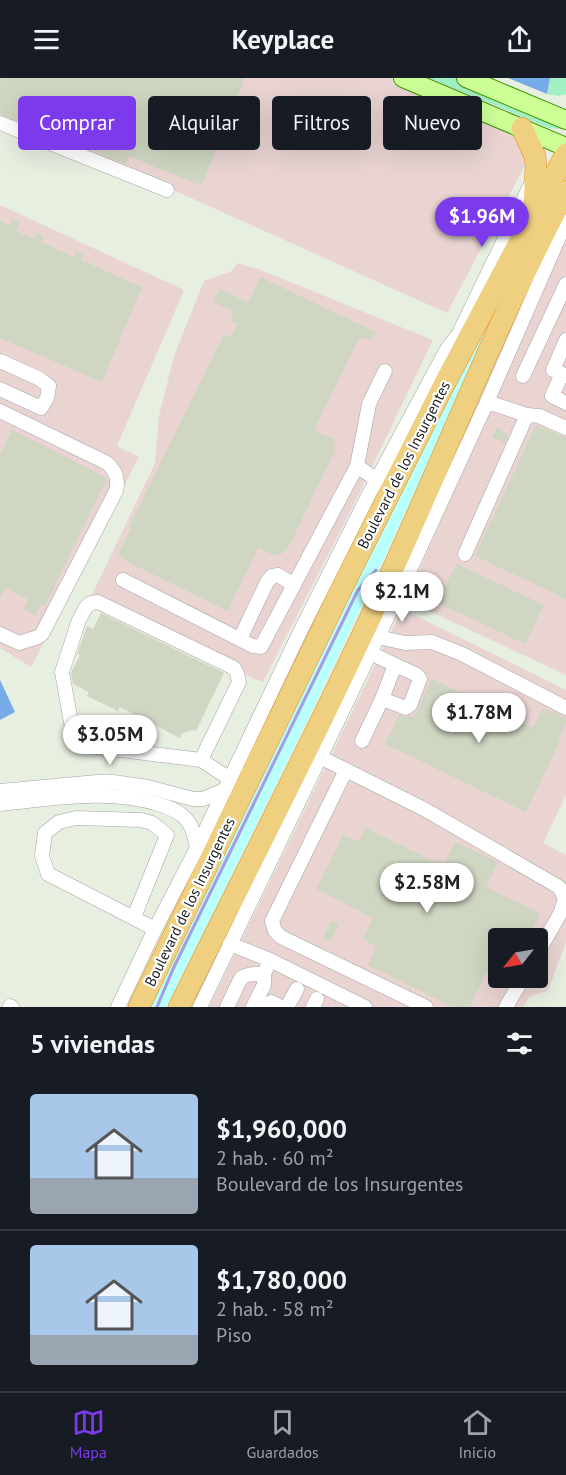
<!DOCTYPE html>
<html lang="es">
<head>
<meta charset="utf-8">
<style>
	body { margin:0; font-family:"PT Sans",sans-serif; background:#242831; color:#f1f3f6; height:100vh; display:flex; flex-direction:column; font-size:22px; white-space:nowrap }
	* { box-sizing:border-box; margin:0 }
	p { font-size:20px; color:#9ea1a6 }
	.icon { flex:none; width:33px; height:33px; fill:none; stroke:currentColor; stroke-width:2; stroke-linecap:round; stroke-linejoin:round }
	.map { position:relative; height:929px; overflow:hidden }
	.details { display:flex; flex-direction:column; background:#171b24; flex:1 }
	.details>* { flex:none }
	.hud { position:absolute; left:18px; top:18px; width:531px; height:54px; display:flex; gap:12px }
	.needle { width:39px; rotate:239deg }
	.controls { position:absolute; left:488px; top:850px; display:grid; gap:12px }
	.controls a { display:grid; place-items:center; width:60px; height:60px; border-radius:6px; background:#171b24; box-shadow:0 6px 24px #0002; font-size:30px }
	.price { position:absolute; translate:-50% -51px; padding:0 14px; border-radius:21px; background:#fff; color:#222; font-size:20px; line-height:39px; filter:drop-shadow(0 2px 3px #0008) }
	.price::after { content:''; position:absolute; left:50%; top:36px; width:18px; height:14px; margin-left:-9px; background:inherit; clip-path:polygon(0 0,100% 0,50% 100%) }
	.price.selected { background:#7c3aed; color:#fff }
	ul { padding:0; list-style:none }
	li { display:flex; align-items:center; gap:18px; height:150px; padding:0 30px }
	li+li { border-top:2px solid #363941 }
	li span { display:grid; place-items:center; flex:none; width:168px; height:120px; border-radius:6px; color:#555 }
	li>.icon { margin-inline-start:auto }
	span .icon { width:72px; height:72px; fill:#fffc; stroke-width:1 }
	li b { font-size:26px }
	h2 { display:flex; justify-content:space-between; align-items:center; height:72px; padding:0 30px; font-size:26px }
	.chip { padding:0 21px; border-radius:6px; background:#171b24; box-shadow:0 6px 24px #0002; font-size:21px; line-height:54px }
	.chip.selected { background:#7c3aed; color:#fff }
	header { display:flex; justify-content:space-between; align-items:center; height:78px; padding:0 30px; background:#171b24; font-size:27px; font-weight:800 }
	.tab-bar { display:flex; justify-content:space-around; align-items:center; height:84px; border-top:2px solid #363941; background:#171b24; font-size:16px; color:#9ea1a6 }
	.tab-bar a { display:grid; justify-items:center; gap:3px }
	.tab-bar .selected { color:#7c3aed }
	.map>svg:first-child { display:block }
	.industrial { fill:#e9d4d2; fill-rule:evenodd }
	.grass { fill:#a1efc2 }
	.park { fill:#b8fffe }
	.pitch { fill:#76abe7 }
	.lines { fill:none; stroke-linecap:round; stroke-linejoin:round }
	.stream { stroke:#a69ce1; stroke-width:3 }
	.building { fill:#cfd6c1 }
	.minor-casing { stroke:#a3a3a3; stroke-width:15 }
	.major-casing { stroke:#3e9500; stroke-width:20 }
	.highway-casing { stroke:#e98c12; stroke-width:22 }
	.minor { stroke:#fff; stroke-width:14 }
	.major { stroke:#ccff96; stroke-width:18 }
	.highway { stroke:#efd080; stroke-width:21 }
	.labels { text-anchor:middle; stroke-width:4.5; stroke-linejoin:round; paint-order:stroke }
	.street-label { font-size:15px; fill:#1c1c1c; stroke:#fff }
</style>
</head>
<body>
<header><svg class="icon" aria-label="menu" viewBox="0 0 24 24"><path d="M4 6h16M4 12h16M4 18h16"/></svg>Keyplace<svg class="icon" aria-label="share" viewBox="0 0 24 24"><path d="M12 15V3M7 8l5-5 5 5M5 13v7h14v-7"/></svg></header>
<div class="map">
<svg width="566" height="929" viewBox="0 0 566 929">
	<rect width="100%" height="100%" fill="#e7efe1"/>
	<g class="industrial">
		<polygon points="0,0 481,0 481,30 517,47 531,76 447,235 124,90 0,41"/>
		<polygon points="0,127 184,212 117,368 139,379 31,589 0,570"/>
		<polygon points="566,156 566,597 406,522"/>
		<polygon points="237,185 258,191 433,262 356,422 263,604 254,601 91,519 155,385 159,338 174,278 204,203 232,193"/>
		<path d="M402 531 566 612V717L543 765 566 777V864L548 913 530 918 523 929H209ZM498 861H537V900H498Z"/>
	</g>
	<g class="grass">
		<polygon points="429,0 456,0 565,44 565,50 561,51 549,50"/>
		<polygon points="550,0 566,0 566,16 558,18 547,16"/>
	</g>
	<path class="park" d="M497 226C397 465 281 697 167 929H144L212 788Z"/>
	<g class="pitch">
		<polygon points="508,0 550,0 547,16"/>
		<polygon points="0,602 15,634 0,642"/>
	</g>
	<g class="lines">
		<polyline class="stream" points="157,929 173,891 358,512 376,492"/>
	</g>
	<g class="building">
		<polygon points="2,0 245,0 201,108 129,78 126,86 0,36 0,6"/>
		<polygon points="12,141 20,144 16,153 34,161 37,155 44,158 41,164 74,179 76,173 84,176 81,182 142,209 102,304 0,260 0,143 9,147"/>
		<polygon points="260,199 376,254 371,263 364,259 362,261 359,260 314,352 334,361 335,373 287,472 279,477 274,477 258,470 228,533 124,482 125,480 118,477 131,450 129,449 224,256 231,259 238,246 230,242 234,234 213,224 220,211 248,225"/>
		<polygon points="536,347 566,359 566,521 475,478"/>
		<polygon points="497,349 508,357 505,365 492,359"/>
		<polygon points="12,352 107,400 45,528 41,526 35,537 24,531 28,521 5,510 0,520 0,376"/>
		<polygon points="457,486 544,527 525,566 436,524"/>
		<polygon points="101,535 224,595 196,653 192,652 183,655 180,660 120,629 118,633 87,618 89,614 73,606 71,595 80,577 77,576 87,548 93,551"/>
		<polygon points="432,601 533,650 543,630 566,640 566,645 558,661 560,663 526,734 385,666 399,637 407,639 411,638 414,639"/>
		<polygon points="366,750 443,788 455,764 498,784 486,809 540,835 528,861 498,861 498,900 486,894 470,929 453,929 368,887 376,868 363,861 373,840 316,811 343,757 359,764"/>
		<polygon points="331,843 339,846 331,864 323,860"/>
	</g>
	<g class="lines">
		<g class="minor-casing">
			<g id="minor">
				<polyline points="0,45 167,112"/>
				<polyline points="460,253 531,106"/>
				<polyline points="566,262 553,292 566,298"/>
				<polyline points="0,283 38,300 49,308 47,320 41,330 0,311"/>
				<polyline points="562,296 552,318 566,325"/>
				<polyline points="523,298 566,206"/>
				<polyline points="487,324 527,337 539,338 566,350"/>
				<path d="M0 333 107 385C116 393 119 401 116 413L42 556 38 559 19 565 0 556"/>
				<polyline points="377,402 357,388 369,326 385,293"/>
				<polyline points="465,476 527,337"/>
				<polyline points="123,502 253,568 261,569 357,388"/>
				<polyline points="378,559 405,565 432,564 462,576 566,630"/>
				<polyline points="240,561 267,504 272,498 278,497 294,507"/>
				<polyline points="382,621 395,587"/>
				<polyline points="362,663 382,621 406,630 410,627 420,601 417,597 370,575"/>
				<polyline points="320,679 424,731 559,809 565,820 561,834 537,876"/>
				<polyline points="201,682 239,604 237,595 234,590 98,524 91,525 86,529 79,542 62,594 74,661 96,669 201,682 230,701"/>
				<polyline points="346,692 272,843 275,853 281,859 426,929"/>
				<polyline points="0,713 97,704 113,704 148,709 193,721 203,721 225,712"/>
				<path d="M0 726C53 721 110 710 161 727 170 730 179 733 185 740 193 748 195 760 197 770"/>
				<polyline points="134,839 167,757 152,745 141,742 76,740 59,744 45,755 42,778 48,796 155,851"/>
				<polyline points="230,866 270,882 365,929"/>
				<polyline points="10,928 12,929"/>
				<polyline points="118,929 155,851 197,770 299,556 368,418 447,271 457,258 473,246"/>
				<polyline points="200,929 403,507 487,324 566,143"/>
				<path d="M227 929 241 900C248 895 256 896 264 896"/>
				<polyline points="253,929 264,907 264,896 267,889"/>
				<polyline points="262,929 271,924 281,929"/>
				<polyline points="287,929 297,911"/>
				<polyline points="313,929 317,921"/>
				<polyline points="506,929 523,900"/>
			</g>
		</g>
		<g class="major-casing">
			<g id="major">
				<polyline points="403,0 566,69"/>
				<polyline points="466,0 566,42"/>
			</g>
		</g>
		<g class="highway-casing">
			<g id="highway">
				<polyline points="522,50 535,78 536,87 534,130"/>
				<polyline points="139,929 344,506 444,307 566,76"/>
				<path d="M179 929C252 781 328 634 396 484 452 360 502 233 566 113"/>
			</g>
		</g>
		<use href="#minor" class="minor"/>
		<use href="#major" class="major"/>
		<use href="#highway" class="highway"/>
	</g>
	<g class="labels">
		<g class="street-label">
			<text transform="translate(404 387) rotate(-63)" y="5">Boulevard de los Insurgentes</text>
			<text transform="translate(190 824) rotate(-64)" y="5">Boulevard de los Insurgentes</text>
		</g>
	</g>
</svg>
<div class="controls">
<a><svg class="needle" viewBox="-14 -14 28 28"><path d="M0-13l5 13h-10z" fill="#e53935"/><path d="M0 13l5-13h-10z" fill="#9ea1a6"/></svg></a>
</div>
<b class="price selected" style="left:482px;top:170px">$1.96M</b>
<b class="price" style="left:402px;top:545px">$2.1M</b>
<b class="price" style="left:479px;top:666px">$1.78M</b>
<b class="price" style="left:110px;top:688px">$3.05M</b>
<b class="price" style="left:427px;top:836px">$2.58M</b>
<div class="hud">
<a class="chip selected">Comprar</a>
<a class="chip">Alquilar</a>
<a class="chip">Filtros</a>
<a class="chip">Nuevo</a>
</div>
</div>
<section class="details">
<h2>5 viviendas<svg class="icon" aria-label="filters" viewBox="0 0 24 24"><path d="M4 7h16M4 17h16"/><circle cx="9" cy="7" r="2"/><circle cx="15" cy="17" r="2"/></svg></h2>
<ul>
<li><span style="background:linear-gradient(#a9c7e8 70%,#9aa5b1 0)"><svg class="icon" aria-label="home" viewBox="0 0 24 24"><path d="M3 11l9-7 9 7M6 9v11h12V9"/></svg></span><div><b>$1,960,000</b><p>2 hab. · 60 m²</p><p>Boulevard de los Insurgentes</p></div></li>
<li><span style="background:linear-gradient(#a9c7e8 75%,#9aa5b1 0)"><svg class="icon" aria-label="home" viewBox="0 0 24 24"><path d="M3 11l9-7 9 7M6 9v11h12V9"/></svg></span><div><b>$1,780,000</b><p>2 hab. · 58 m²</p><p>Piso</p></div></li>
</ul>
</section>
<nav class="tab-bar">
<a class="selected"><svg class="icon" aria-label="map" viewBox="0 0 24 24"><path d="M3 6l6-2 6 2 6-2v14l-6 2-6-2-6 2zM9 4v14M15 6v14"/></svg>Mapa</a>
<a><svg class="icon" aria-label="saved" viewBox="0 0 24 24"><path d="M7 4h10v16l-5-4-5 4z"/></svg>Guardados</a>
<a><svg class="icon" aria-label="home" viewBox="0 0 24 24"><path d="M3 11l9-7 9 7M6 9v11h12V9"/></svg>Inicio</a>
</nav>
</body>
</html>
